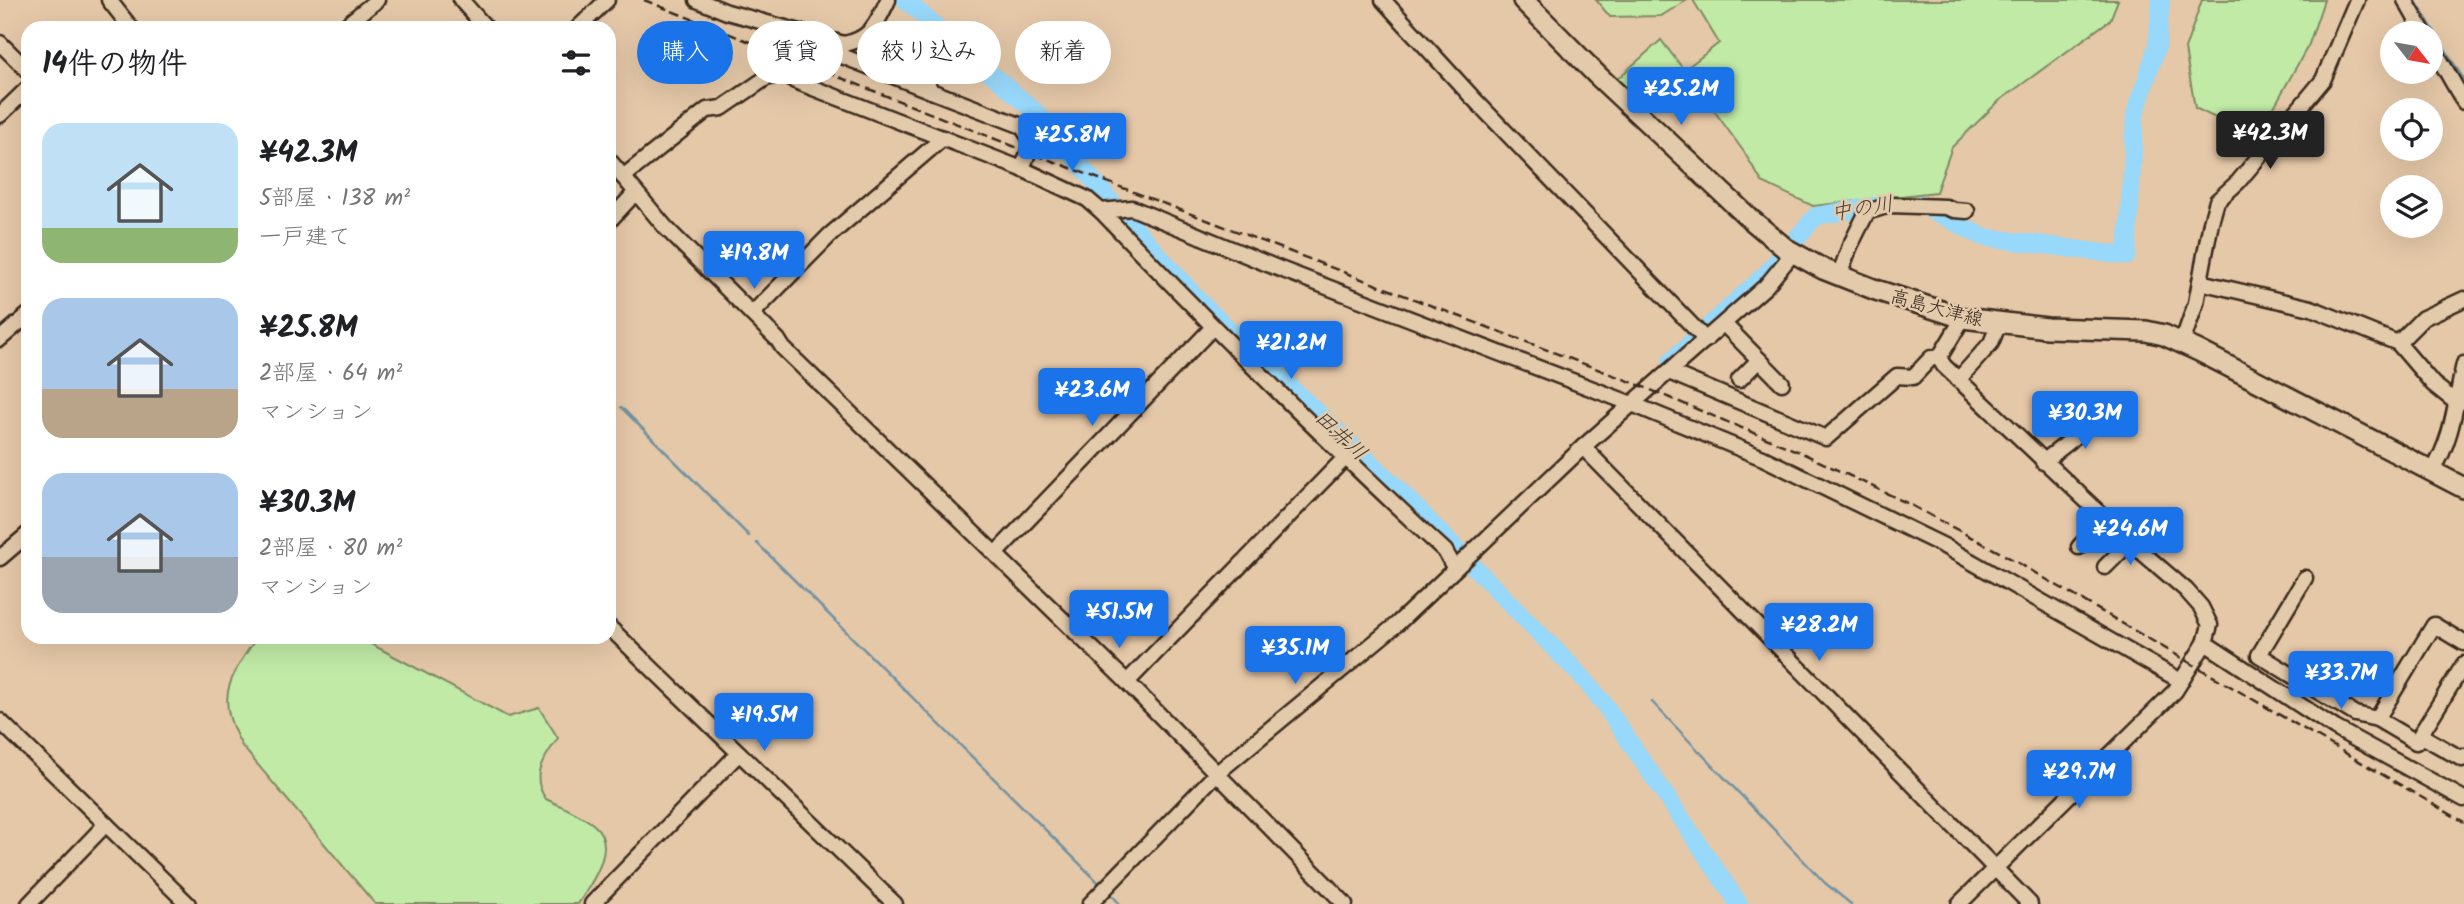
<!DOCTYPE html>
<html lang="ja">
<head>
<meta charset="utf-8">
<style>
	body { margin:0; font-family:Kalam,"Klee One",sans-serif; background:#f2f2f2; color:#202124; height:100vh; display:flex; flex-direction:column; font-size:26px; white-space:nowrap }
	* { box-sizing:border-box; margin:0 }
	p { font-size:23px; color:#757577 }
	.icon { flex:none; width:38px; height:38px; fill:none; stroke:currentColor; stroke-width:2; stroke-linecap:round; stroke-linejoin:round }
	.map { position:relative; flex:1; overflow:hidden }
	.side { position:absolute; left:21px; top:21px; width:595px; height:623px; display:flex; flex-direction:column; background:#fff; border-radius:21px; box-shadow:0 7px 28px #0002 }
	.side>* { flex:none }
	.top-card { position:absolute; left:637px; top:21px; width:665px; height:63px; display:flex; gap:14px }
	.needle { width:46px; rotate:121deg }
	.buttons { position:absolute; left:2380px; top:21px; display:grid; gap:14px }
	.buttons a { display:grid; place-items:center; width:63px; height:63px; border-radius:50%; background:#fff; box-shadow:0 7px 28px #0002; font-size:35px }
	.price { position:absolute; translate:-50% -60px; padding:0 16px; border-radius:7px; background:#1a73e8; color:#fff; font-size:23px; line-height:46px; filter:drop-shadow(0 2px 4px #0008) }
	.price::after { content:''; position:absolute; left:50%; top:42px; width:21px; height:16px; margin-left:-10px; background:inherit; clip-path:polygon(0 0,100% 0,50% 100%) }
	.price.active { background:#222; color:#fff }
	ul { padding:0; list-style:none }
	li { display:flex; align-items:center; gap:21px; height:175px; padding:0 21px }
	li span { display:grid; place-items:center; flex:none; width:196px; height:140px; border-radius:21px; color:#555 }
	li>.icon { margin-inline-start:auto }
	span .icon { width:84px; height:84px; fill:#fffc; stroke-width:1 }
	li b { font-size:30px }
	h2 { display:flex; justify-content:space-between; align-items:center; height:84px; padding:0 21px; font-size:30px }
	.chip { padding:0 24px; border-radius:32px; background:#fff; box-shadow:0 7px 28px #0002; font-size:24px; line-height:63px }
	.chip.active { background:#1a73e8; color:#fff }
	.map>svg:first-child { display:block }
	.green { fill:#c0eaa6; stroke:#7e8a62; stroke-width:2 }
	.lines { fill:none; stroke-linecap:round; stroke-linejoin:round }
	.stream { stroke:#7392a2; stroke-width:2.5 }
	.river { stroke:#98d8fa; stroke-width:18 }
	.minor-casing { stroke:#3b2a1e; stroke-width:19 }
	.major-casing { stroke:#3b2a1e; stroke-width:24 }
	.minor { stroke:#e3caab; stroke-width:14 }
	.major { stroke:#e3caab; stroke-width:19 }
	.rail { stroke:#3b2a1e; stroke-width:2.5; stroke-dasharray:10 5; stroke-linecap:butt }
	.labels { text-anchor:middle; stroke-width:5; stroke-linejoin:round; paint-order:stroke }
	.street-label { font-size:19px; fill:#3b2a1e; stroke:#e3caab }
	.water-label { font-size:21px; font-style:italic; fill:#443b34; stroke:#e3caab }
</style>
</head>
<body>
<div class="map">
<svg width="2464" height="904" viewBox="0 0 2464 904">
	<rect width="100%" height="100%" fill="#e5c8a8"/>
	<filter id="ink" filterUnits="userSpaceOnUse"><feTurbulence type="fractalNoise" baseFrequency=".0143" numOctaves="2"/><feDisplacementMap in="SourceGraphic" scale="14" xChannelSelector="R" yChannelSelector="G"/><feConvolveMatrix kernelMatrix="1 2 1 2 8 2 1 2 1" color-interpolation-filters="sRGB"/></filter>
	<g filter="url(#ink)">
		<g class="green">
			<polygon points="1596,0 1687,0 1661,16 1610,17"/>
			<polygon points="1693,0 2118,0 2110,20 1999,101 1952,147 1936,192 1813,206 1762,182 1744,152 1697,87 1646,109 1615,81 1661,40 1684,70 1719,43"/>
			<polygon points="2202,0 2324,0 2309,44 2274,107 2230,125 2195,108 2185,49"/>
			<path d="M257 637H358L508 717 539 708 558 738C544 759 529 775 546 799 562 807 581 814 594 825 619 846 591 884 578 904H375L242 746C215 697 228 680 257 637Z"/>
		</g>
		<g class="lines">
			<g class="stream">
				<polyline points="2415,0 2464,80"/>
				<polyline points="621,407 749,536"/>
				<polyline points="757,543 1102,886"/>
				<polyline points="1652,702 1825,883 1851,904"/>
				<polyline points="1108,891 1120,904"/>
			</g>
			<g class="river">
				<polyline points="905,0 1037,113 1108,198 1202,304 1382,473 1582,677 1604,704 1739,904"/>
				<polyline points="1920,204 1983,237 2127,256 2135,115 2157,46 2161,0"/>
				<polyline points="1671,361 1765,275 1816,216 1882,205"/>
			</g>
			<g class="minor-casing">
				<g id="minor">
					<polyline points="109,0 131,28"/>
					<polyline points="461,0 486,28"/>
					<path d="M697 0 727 12 844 44C871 39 877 23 888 0"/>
					<polyline points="1383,0 1472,97 1706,340"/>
					<polyline points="2405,0 2424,33"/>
					<polyline points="343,28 377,0"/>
					<polyline points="578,28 607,0"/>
					<polyline points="867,36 925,79 931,91 1022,126 1032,142 1022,169"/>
					<polyline points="812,39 814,45 931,91"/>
					<polyline points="0,43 28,71"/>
					<polyline points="2431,44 2464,102"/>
					<polyline points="792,77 810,35"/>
					<polyline points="0,115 28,88"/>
					<polyline points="609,160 666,228 778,340 783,348 1127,682 1345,904"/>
					<path d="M623 177 707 110 722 108 766 78 787 73 795 81 1022 169 1087 199 1101 211C1213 328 1326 442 1445 551L1455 569"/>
					<polyline points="1101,211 1132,208 1275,267 1632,404 1763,458 1944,546 2181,681"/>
					<polyline points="609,221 635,193"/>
					<polyline points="1839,276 1850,246 1867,212 1890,205 1946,207 1954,210 1967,211"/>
					<polyline points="2200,282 2311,308 2398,343 2433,384 2458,404"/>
					<polyline points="752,314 830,235 943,138"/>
					<polyline points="1724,324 1782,383"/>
					<polyline points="0,339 28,315"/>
					<polyline points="2182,343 2196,303 2211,222 2217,201 2238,182 2323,80 2357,0"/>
					<polyline points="2398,343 2423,318 2464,299"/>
					<polyline points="1669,372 1826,438 1897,376 1913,377 1931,358 1939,358"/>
					<polyline points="1739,380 1759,360"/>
					<polyline points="1958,380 1991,343 1999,323"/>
					<polyline points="1583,447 2030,904"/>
					<polyline points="2043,462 2070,441 2100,410"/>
					<path d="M2432 472C2454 436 2455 403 2464 364"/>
					<polyline points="2079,547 2105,519"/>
					<polyline points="996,553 1213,327"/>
					<polyline points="0,558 28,534"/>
					<polyline points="2105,567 2130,542"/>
					<polyline points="2305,578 2259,655 2355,714 2377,719 2416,742 2464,664"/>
					<polyline points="609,627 895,904"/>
					<polyline points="2205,643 2335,728 2464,799"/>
					<polyline points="1127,682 1344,459"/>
					<polyline points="2377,719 2434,625 2464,643"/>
					<polyline points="0,721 188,904"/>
					<polyline points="2422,736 2462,759 2464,756"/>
					<polyline points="29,904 106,824"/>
					<polyline points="592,904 739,753"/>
					<polyline points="1090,904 1216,774 1397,624 1583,447 1766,286 1793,253"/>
					<polyline points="1959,904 2175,691 2205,643 2210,625 2201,607 2186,590 2130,542 1944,366 1939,358 1963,318"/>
				</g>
			</g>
			<g class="major-casing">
				<polyline id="major" points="1523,0 1597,75 1748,217 1785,248 1823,269 1876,290 1963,318 2047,328 2146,331 2164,335 2199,351 2464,488"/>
			</g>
			<use href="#minor" class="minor"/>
			<use href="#major" class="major"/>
			<polyline class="rail" points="644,0 1013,146 1634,383 1802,453 1909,504 2001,553 2464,822"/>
		</g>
	</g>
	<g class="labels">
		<g class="street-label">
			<text transform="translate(1937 307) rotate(15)" y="7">高島大津線</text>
		</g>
		<g class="water-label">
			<text transform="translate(1862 208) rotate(-9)" y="7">中の川</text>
			<text transform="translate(1341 435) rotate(43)" y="7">田井川</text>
		</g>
	</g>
</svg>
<div class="buttons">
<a><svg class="needle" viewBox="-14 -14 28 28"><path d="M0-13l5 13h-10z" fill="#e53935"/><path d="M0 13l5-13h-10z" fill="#757577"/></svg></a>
<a><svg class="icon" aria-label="locate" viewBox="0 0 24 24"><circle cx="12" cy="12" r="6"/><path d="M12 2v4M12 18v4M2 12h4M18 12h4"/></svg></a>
<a><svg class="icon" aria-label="layers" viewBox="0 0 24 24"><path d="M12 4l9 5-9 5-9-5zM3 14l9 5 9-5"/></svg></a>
</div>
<b class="price" style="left:1681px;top:127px">¥25.2M</b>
<b class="price active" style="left:2270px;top:171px">¥42.3M</b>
<b class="price" style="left:1072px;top:173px">¥25.8M</b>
<b class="price" style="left:754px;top:291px">¥19.8M</b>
<b class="price" style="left:1291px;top:381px">¥21.2M</b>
<b class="price" style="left:1092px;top:428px">¥23.6M</b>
<b class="price" style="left:2085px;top:451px">¥30.3M</b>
<b class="price" style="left:2130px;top:567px">¥24.6M</b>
<b class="price" style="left:1119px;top:650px">¥51.5M</b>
<b class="price" style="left:1819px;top:663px">¥28.2M</b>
<b class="price" style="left:1295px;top:686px">¥35.1M</b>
<b class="price" style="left:2341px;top:711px">¥33.7M</b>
<b class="price" style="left:764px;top:753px">¥19.5M</b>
<b class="price" style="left:2079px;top:810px">¥29.7M</b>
<div class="top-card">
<a class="chip active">購入</a>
<a class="chip">賃貸</a>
<a class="chip">絞り込み</a>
<a class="chip">新着</a>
</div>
<section class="side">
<h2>14件の物件<svg class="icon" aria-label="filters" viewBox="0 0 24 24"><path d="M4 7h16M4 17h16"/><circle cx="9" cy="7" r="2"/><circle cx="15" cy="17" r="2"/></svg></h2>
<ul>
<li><span style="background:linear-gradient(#bfe0f5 75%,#8fb573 0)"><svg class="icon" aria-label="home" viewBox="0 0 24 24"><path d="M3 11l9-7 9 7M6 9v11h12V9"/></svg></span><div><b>¥42.3M</b><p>5部屋 · 138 m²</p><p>一戸建て</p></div></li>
<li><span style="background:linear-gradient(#a9c7e8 65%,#b9a48a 0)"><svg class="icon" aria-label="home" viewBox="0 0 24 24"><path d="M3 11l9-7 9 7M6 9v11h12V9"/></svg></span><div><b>¥25.8M</b><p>2部屋 · 64 m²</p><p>マンション</p></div></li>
<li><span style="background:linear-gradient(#a9c7e8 60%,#9aa5b1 0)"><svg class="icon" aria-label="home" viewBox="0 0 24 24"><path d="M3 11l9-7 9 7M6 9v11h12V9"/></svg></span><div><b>¥30.3M</b><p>2部屋 · 80 m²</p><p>マンション</p></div></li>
</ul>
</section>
</div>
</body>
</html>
